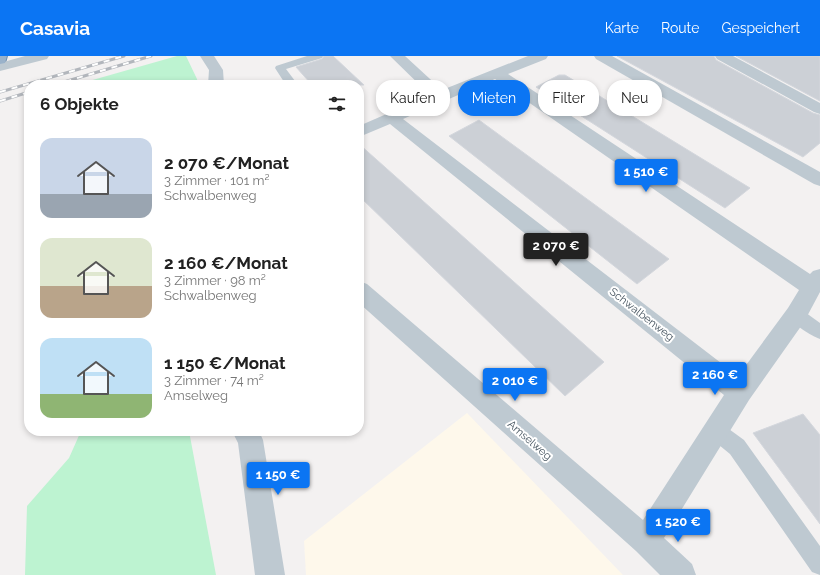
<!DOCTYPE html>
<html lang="de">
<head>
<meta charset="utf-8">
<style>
	body { margin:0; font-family:Raleway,sans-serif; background:#f6f6f6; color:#222; height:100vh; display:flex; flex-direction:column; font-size:15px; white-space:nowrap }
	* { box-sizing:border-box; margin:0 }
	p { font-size:13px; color:#767676 }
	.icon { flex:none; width:22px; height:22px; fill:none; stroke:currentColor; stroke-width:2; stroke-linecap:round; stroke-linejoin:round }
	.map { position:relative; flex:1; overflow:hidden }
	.panel { position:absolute; left:24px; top:24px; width:340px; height:356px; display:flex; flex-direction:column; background:#fff; border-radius:16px; box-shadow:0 2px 6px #0003 }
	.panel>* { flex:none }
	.top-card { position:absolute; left:376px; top:24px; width:380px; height:36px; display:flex; gap:8px }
	.price { position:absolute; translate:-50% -34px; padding:0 9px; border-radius:4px; background:#0b75f3; color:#fff; font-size:13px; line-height:26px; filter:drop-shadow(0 1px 2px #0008) }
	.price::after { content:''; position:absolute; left:50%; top:24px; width:12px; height:9px; margin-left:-6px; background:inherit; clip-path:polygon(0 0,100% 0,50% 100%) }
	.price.active { background:#222; color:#fff }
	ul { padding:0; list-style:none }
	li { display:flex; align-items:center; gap:12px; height:100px; padding:0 16px }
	li span { display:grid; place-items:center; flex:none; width:112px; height:80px; border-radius:12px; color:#555 }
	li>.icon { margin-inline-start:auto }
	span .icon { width:48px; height:48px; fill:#fffc; stroke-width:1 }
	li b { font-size:17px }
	h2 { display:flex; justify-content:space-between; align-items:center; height:48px; padding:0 16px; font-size:17px }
	.chip { padding:0 14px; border-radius:16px; background:#fff; box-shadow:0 2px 6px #0003; font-size:14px; line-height:36px }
	.chip.active { background:#0b75f3; color:#fff }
	header { display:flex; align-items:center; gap:24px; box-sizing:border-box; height:56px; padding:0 20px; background:#0b75f3; color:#fff }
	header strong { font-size:19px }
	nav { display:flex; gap:22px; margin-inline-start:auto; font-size:14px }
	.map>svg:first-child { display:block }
	.commercial { fill:#fef8eb }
	.green { fill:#bdf3d1 }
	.building { fill:#ccd0d6; stroke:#d4d7dd }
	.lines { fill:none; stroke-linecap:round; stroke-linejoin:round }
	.trunk-casing { stroke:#708faf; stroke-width:2 }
	.service { fill:#bec9d1; fill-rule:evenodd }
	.minor { fill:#bec9d1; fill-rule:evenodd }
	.trunk { fill:#9ab2ca; fill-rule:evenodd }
	.rail-casing { stroke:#b2b6bc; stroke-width:3 }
	.rail { stroke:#fff; stroke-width:2; stroke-dasharray:6; stroke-linecap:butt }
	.labels { text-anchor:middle; stroke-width:4; stroke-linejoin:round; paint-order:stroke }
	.street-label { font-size:11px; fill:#475560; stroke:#fff }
</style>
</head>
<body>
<header>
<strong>Casavia</strong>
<nav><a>Karte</a><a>Route</a><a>Gespeichert</a></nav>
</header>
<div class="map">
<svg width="820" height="519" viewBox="0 0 820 519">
	<rect width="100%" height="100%" fill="#f3f1f1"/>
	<polygon class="commercial" points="467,357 623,519 306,519 304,485"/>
	<g class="green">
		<polygon points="177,0 186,0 197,23 198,29 75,29"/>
		<polygon points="81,375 189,375 216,519 25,519 27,450 69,402"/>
	</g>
	<g class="building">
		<polygon points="324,0 333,0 364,29 312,29 296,11 322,3"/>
		<polygon points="617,0 714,0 716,4 813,57 820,59 820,87 803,101"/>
		<polygon points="736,0 820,0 820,45"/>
		<polygon points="559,19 565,19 750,132 725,152 536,31"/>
		<polygon points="479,64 613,162 669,203 637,228 449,80"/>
		<polygon points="359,88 386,112 604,306 565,340 359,140"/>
		<polygon points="803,358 820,379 820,468 753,377"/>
	</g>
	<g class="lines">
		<g class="trunk-casing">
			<polygon id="trunk" points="0,0 7,0 5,7 0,8"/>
		</g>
		<g class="service">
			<polygon points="307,0 323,0 322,2 286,13 298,29 286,29 275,12 276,10"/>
			<path d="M796 252 802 254 820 267V283C810 279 793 269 788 259L790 254Z"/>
			<polygon points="715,365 722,368 744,384 820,490 820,519 812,516 730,398 708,380 706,374 708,368"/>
		</g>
		<g class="minor">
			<polygon points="25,0 49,0 47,3 0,15 0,7"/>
			<polygon points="200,0 214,0 223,14 224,29 208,29 209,14"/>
			<path d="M390 0H405L442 34 528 0H548L546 3 508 18 810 218 813 215 820 213V236L804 266 749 344 664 482 692 508 696 519H660L636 495 359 247V225L367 228 643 464 724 339 390 68 359 81V70L430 39ZM495 23 799 234 788 252 738 320 403 63Z"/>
			<polygon points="594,0 612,0 820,116 820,130 814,128 596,3"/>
			<polygon points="715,0 733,0 820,47 820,58 814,56 717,3"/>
			<polygon points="232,375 259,375 263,384 285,519 255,519 238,387"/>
		</g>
		<use href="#trunk" class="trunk"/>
		<g class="rail-casing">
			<g id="rail">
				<polyline points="54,29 151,0"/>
				<polyline points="0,36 124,0"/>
				<polyline points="0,45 29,36"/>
			</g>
		</g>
		<use href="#rail" class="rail"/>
	</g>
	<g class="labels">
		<g class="street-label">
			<text transform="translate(642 258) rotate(38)" y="4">Schwalbenweg</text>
			<text transform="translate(530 384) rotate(41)" y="4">Amselweg</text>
		</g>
	</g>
</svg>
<b class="price" style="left:646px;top:137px">1 510 €</b>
<b class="price active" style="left:556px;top:211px">2 070 €</b>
<b class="price" style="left:715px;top:340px">2 160 €</b>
<b class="price" style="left:515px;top:346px">2 010 €</b>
<b class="price" style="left:278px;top:440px">1 150 €</b>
<b class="price" style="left:678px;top:487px">1 520 €</b>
<div class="top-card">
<a class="chip">Kaufen</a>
<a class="chip active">Mieten</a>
<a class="chip">Filter</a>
<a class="chip">Neu</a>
</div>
<section class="panel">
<h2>6 Objekte<svg class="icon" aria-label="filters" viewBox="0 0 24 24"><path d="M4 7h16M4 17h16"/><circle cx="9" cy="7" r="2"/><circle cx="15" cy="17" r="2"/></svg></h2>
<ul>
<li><span style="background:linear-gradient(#c9d6e8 70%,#9aa5b1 0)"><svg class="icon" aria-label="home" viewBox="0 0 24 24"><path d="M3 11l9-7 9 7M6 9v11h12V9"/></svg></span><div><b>2 070 €/Monat</b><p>3 Zimmer · 101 m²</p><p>Schwalbenweg</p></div></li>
<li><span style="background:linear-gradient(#dfe7d0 60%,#b9a48a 0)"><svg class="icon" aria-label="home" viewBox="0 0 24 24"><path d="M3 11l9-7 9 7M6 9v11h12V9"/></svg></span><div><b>2 160 €/Monat</b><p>3 Zimmer · 98 m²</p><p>Schwalbenweg</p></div></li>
<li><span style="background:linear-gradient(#bfe0f5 70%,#8fb573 0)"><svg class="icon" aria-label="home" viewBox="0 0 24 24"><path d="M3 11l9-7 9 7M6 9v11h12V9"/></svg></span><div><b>1 150 €/Monat</b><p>3 Zimmer · 74 m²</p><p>Amselweg</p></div></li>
</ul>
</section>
</div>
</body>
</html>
